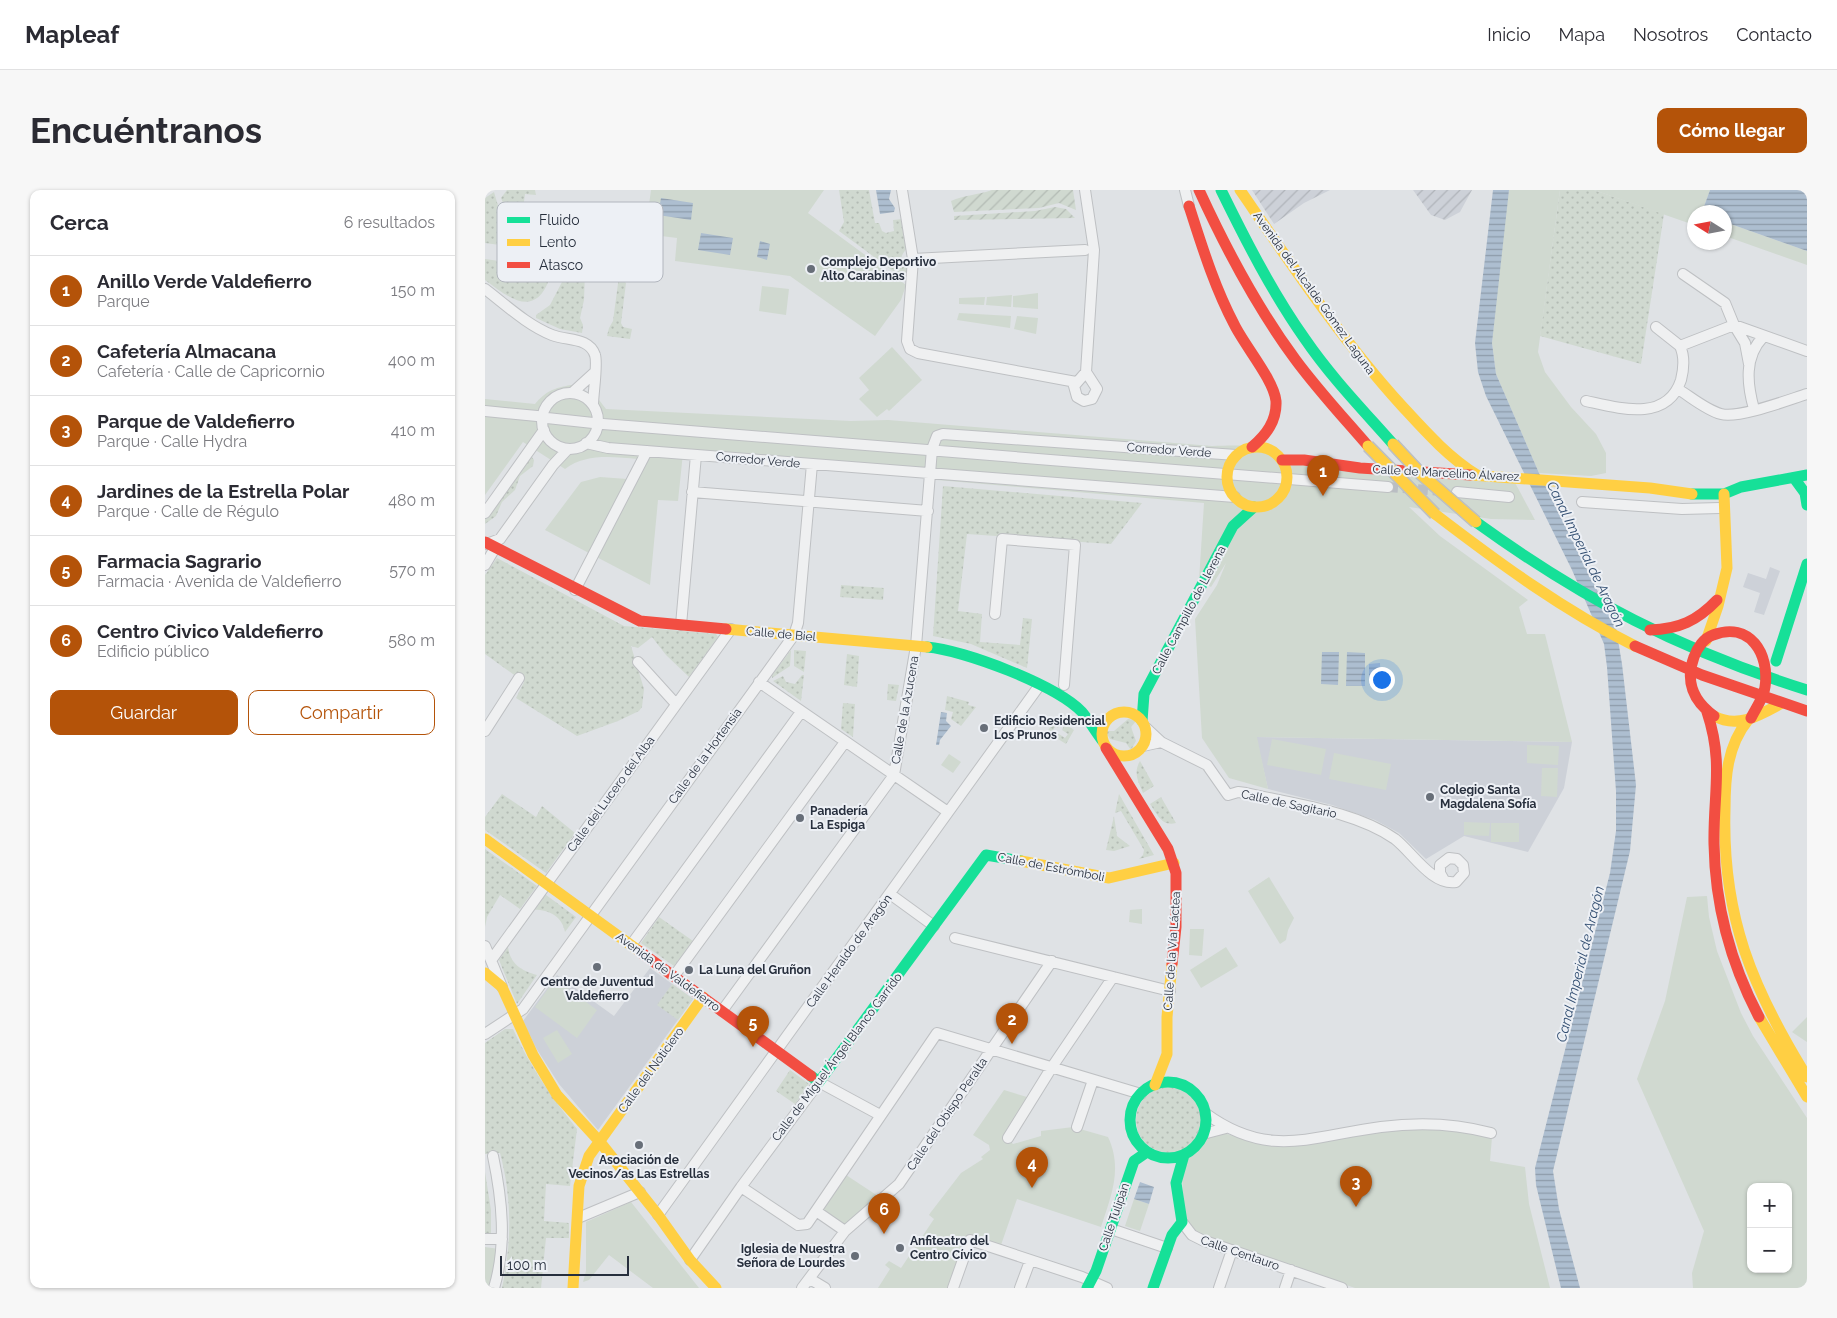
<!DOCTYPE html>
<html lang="es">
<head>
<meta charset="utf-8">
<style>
	body { margin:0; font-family:Raleway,sans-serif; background:#f7f7f7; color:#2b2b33 }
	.controls { position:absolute; right:15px; bottom:15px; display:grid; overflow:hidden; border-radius:10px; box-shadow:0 1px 4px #0004 }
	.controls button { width:45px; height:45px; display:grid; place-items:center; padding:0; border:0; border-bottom:1px solid #e1e1e2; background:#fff; color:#2b2b33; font:25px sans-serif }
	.compass { position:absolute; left:1202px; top:15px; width:45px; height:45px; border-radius:50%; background:#fff; box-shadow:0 1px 4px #0004; rotate:281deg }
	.scale { position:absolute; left:15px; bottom:12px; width:129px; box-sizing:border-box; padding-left:5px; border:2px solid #272f3d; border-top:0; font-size:14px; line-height:18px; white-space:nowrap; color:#272f3d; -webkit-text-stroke:4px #edf0f5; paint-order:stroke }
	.you { position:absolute; left:896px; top:489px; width:18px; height:18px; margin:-12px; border:4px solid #fff; border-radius:50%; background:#1a73e8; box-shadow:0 0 0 8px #1a73e833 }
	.badge { display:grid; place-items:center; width:32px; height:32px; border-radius:50%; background:#b45309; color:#fff; font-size:16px; font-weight:700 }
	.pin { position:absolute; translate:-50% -41px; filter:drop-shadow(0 1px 2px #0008) }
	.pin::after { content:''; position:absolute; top:26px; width:18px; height:15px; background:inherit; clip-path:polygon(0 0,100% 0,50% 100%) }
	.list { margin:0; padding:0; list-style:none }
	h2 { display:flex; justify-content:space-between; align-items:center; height:65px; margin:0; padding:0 20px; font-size:21px }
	h2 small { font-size:16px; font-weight:400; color:#7c7c81 }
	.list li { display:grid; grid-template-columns:32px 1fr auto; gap:15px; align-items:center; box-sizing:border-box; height:70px; padding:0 20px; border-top:1px solid #e1e1e2 }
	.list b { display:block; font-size:19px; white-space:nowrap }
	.list p { margin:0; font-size:16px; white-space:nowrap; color:#7c7c81 }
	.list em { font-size:16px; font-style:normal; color:#7c7c81 }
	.actions { display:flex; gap:10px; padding:15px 20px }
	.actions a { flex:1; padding:11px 0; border:1px solid #b45309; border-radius:10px; text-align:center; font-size:18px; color:#b45309 }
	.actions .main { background:#b45309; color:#fff }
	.map { position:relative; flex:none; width:1322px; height:1098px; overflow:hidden; border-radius:10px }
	header { display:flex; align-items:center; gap:30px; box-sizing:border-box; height:70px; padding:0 25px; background:#fff; border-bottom:1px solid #e1e1e2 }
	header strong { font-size:24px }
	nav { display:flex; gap:28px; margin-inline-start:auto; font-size:18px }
	.intro { display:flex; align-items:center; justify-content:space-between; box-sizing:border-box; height:120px; padding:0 30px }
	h1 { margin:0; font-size:35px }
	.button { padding:12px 22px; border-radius:10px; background:#b45309; color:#fff; font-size:18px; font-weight:700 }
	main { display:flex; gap:30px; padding:0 30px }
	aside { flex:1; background:#fff; border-radius:10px; box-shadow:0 1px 4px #0004 }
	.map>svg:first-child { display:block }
	.built { fill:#cdd1d8 }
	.industrial { fill:url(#industrial-furrows) }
	.grass { fill:url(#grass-dots) }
	.park { fill:#d0d9d0; fill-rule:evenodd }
	.garden { fill:url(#garden-furrows) }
	.water { fill:url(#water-rules) }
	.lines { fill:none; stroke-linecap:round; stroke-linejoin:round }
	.street-tunnel { stroke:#babec3; stroke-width:10; stroke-dasharray:10 5; stroke-linecap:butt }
	.street-casing { stroke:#bec0c3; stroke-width:12 }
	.street { stroke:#eff0f1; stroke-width:10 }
	.fast { stroke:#16e098; stroke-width:11 }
	.slow { stroke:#ffcf43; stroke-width:11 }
	.jam { stroke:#f24e42; stroke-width:11 }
	.slow-bridge-casing { stroke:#bcbfc2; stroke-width:14; stroke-linecap:butt }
	.slow-bridge { stroke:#ffcf43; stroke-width:11 }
	.poi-dot { fill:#676e78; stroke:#edf0f5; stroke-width:2 }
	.labels { text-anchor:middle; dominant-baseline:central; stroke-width:4; stroke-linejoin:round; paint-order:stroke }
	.poi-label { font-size:12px; font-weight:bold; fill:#272f3d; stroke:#edf0f5; text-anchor:start }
	.street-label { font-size:12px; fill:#272f3d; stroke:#edf0f5 }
	.water-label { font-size:14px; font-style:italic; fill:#324e71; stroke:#edf0f5 }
	.key { fill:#edf0f5; stroke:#b2b6be; stroke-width:1 }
	.key-label { font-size:14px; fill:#272f3d }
</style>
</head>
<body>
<header>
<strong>Mapleaf</strong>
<nav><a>Inicio</a><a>Mapa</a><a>Nosotros</a><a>Contacto</a></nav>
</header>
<div class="intro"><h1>Encuéntranos</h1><a class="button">Cómo llegar</a></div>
<main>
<aside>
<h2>Cerca<small>6 resultados</small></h2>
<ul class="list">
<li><span class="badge">1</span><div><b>Anillo Verde Valdefierro</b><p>Parque</p></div><em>150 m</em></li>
<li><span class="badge">2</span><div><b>Cafetería Almacana</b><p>Cafetería · Calle de Capricornio</p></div><em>400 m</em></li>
<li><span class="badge">3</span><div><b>Parque de Valdefierro</b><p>Parque · Calle Hydra</p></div><em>410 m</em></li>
<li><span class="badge">4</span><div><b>Jardines de la Estrella Polar</b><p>Parque · Calle de Régulo</p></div><em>480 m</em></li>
<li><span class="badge">5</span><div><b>Farmacia Sagrario</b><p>Farmacia · Avenida de Valdefierro</p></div><em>570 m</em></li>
<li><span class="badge">6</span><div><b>Centro Civico Valdefierro</b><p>Edificio público</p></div><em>580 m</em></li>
</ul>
<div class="actions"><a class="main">Guardar</a><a>Compartir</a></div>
</aside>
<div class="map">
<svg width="1322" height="1098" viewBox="0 0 1322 1098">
	<defs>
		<pattern id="industrial-furrows" width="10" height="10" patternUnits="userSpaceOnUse" patternTransform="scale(1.25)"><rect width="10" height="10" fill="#cdd1d8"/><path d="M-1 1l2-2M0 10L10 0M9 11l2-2" fill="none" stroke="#b0b4ba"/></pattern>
		<pattern id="grass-dots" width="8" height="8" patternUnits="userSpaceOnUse" patternTransform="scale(1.25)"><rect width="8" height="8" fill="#d0d9d0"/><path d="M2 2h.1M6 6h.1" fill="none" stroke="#b3bbb4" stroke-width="1.8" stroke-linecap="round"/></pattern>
		<pattern id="garden-furrows" width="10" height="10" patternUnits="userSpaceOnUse" patternTransform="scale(1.25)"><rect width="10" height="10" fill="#d0d9d0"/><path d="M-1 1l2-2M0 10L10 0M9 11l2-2" fill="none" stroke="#b3bbb4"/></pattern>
		<pattern id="water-rules" width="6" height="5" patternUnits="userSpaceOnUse" patternTransform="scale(1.25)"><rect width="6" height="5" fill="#adbed0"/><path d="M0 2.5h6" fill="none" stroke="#8d9baa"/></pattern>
	</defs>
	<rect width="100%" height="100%" fill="#dfe2e5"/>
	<!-- built -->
	<path class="built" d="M1285,377L1295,381L1279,425L1269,422L1275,403L1258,397L1263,383L1281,389Z
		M771,547L1087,552L1079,598L1043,662L979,646L941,669L914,643L890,630L847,615L783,599Z
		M165,778L208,809L113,940L74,894L51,858L38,831L72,785L129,826Z"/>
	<!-- industrial -->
	<path class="industrial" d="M767,0H845L819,13L789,34Z
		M928,0H987L975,22L960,30L946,25Z"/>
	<!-- grass -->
	<path class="grass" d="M22,0H50L51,5L40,4L38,19L30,18L28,25H23L16,8Z
		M354,0H384L390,33H394L397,41L401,43L409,41L408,30L418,29L422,58C416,65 411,75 424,78L423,92L354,41L359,32Z
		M1075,0H1109L1179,24L1156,174L1055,146Z
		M9,2L23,50L22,56L0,53V8Z
		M0,69L51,76L64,90C49,129 23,107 0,90Z
		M90,81L100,82L99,110L95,128L98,135L97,143L75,139L51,128V125L65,115L77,92Z
		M134,86L141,93L136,133L138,137L147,139L145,149L122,146L124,138L128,131Z
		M46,266L49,270L48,276L35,286L30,300L17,312L11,326L0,334V329Z
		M458,296L657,313L626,354L482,344L473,421L497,424L495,452L535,455L538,428L547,429L542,478L486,454L448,446Z
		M12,368L139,436L231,444L233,447L204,487L181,465L167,447L153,458L146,456L159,499L157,517L154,521L133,531L92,546L31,508L39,492L0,464V385Z
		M356,395L399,398L398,410L355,407Z
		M306,460L305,476L287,488V485Z
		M309,460L321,461L319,482L309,476Z
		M362,464L374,466L372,497L359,495Z
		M317,485H319L316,511L288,491L298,486L301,492L310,494Z
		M403,494L414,495L411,511L402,510Z
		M462,506L484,512L483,515L491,517L476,536L466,529L468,522L460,520Z
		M358,513L370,514L368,547L356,539Z
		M571,528L576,532L573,538L571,536L568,540L580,548L583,544L577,540L580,534L589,540L581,554L562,542Z
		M643,529L652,530L646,537L651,551L646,560L641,553L625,549L620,541H629Z
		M655,571L669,596L658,603C653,591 648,583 655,571Z
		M17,604L51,627L57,616L90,643L61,683L0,640V627Z
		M634,604L669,665L654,669L658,665L659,660L636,621L630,623Z
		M676,607L691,633C677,637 672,624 665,614Z
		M629,626L632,646L645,656L629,661L621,660Z
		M0,659L52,696L35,719L15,705L2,727L0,737Z
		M57,702L91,727L80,742C77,724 60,718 44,720Z
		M174,727L208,751L189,776L156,753Z
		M23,757C25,774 37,781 52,785L32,814L14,770Z
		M187,794L208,809L193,830L172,815Z
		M20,839H28C46,878 66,906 92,939L85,996L61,994L59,1031L84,1033V1048H61L56,1098H17C27,1052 27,1008 15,963L0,964V853Z
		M305,880L324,894L310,914L291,901Z
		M651 930a33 33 0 1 1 66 0a33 33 0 1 1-66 0Z
		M0,982L6,1020V1044L0,1043Z"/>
	<!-- park -->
	<path class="park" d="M166,0H339L323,23L421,95L416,110L390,146L305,86L190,71L192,48L160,44Z
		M1024,0H1075L1053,162L1060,182L1086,217L1111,244L1121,263V283L1106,286L1054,283L1011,184L1007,153L1019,31Z
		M1109,0H1225L1217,22H1210L1209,35Z
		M1240,32L1322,61V75L1240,46Z
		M277,96L304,99L301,125L274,121Z
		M553,103V119L528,117V106Z
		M527,105L526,117L501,115L502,107Z
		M500,107L499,115L474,114V108Z
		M474,123L526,126L525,138L472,130Z
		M532,126L553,128L551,144L529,139Z
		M407,157L437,190L404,221L402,219L392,227L374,209L384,200L374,188Z
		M86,195L111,206L121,219L366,231L403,230L727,256C749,256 781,252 797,270L1027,287L1050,330L1006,329L924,317L955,346L1043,410L1034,417L1042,444H1060L1087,552L772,547L783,599L744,588L717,548L710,429L732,395L741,373L726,397L714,390L719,313L452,290L442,282L198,263L193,311L173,310L165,395L60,340L96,292L115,287L142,289L153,269C128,267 101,263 80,279L38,252L0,305V209L50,214C61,201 69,198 86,195Z
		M787,549L841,559L836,585L782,575Z
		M1042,555L1074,556L1073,575L1042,573Z
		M849,563L906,574L901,600L844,589Z
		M464,564L476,572L468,583L456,575Z
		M1057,578H1073L1072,607L1056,606Z
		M979,632L1005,633L1004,646L979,645Z
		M1006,633H1034V652H1006Z
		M784,687L809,728L803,740L801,750L795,754L763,701Z
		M1222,706L1224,727L1232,761L1256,823L1268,846L1322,928V1098H1208L1207,1083L1219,1041L1152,889L1180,811L1202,707ZM1266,997H1303V1079H1266Z
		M657,719V734L644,732L645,720Z
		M705,739H719L717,766L704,765Z
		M741,757L753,776L716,798L705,780Z
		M70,789L112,820L92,848L50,817Z
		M1322,827V852L1307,842Z
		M72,840L87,864L73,873L58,848Z
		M519,900L542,907L519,946L528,954L556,946V941L588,937L623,947C638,979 626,1006 616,1037L532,1009L516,1055L485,1044L480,1049L462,1098H393L405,1079L400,1075L404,1071L416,1078L449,1029L444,1025L446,1022L476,983L498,969L496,967L505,960L504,955L488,945Z
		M954,937L1007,947L1005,971L1040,977L1044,1014L1065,1098H870L710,1043L700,1029L696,975L725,945L734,942L786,955L811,956L897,940Z
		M361,985L396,1008L359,1035L336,1018L341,1015Z
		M649,1009L664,1014L655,1041L640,1036Z
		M146,1012L214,1098H168L124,1065L104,1090L98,1092L101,1081V1032Z
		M0,1057L14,1059L7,1098H0Z"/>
	<!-- garden -->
	<path class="garden" d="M507,0H588L591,20L574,13L554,18L469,22L466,11C479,5 493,5 507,0Z
		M570,17L581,19L590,28L469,30V26L550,21Z"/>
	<!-- water -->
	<path class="water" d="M391,0H406L404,9L410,18L409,22L395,24Z
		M1008,0H1024L1007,153L1011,184L1054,283L1131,438L1137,474L1151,595L1145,661L1068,981L1074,1019L1095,1098H1076L1051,995L1050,978L1125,683L1131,641V601L1122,477L1119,454L1087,380L1001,206L993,182L990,153Z
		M1225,0H1322V61L1240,32V22H1217Z
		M176,8L208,13L206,30L173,25Z
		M216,43L248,48L245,65L213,60Z
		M275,51L285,54L282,70L272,67Z
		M837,462H854L853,495L836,494Z
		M862,462L880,463V496H861Z
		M895,473L896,495H884V474Z
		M456,522L462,523L461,531L466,536L455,550L454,555H451Z
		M655,992L669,997L664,1014L649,1009Z"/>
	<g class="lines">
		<!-- street-tunnel -->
		<path class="street-tunnel" d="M903,297L956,301"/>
		<defs>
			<path id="street" d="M417,0L428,69L422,151L425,159L433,163L591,192
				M600,0L609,60L601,182L589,196L592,207L599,211L607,209L612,199L601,182
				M700,0L704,16
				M428,69L600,60
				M1198,84L1240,113L1249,135L1260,153L1264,174
				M0,99C21,115 42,135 67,145C82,151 104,147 110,165C113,173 108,204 108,215
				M1195,156L1249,135L1322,161
				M1193,199C1206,207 1221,220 1236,224C1253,229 1303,210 1322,204
				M87,203L109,183
				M57 231a28 28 0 1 1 56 0a28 28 0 1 1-56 0Z
				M1101,211C1133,218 1182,233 1196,190C1199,178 1200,167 1195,156L1171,137
				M1269,219C1262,194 1259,167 1278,147
				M0,221L52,226
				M62,228L108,233
				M118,234L903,297
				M101,253L123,258L750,307
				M207,302L443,321
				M972,302L1024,307
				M1097,312L1197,319L1235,318
				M0,323L59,240
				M2,354L15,349L68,275L83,259
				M0,375L10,358
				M90,400L162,261
				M510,424L517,349L590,355L579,495
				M196,435L211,265
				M153,472L191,514
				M274,492L463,622
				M661,538L676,552L722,575L743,605L753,602L761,603C808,614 870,621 910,649C927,662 947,696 971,692L979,683L978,675L972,669L964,668L955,675V683L959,690
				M0,541L34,488
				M658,556L676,552
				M405,704L449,736
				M470,748L685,801
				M146,755L316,522
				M0,756L17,797
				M7,769L246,439
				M189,786L360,552
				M237,821L409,585L431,456L447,259L452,246L458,244L751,265
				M0,844L38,819L309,445L313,433L327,274
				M720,923C784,970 826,946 896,937C933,932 969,933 1006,943
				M592,937L608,890
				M718,944L741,938
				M523,948L567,877L628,787
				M8,966C17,1009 22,1055 9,1098
				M256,997L313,1035L322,1034L452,843L656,904
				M331,1021L360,1041
				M173,1025L554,496
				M93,1028L155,1002
				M697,1032L707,1045L717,1050L857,1098
				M626,1039L682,1058
				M0,1049H17
				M205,1070L256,997L334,892L395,925
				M325,1089L340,1098
				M317,1098L360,1041L414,994L567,771
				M468,1098L485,1050L597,1087L622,1098
				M535,1098L545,1071
				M734,1098L747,1060
				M800,1098L806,1080"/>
		</defs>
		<!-- street casing -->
		<use href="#street" class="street-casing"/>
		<!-- street -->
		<use href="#street" class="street"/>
		<!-- fast -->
		<path class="fast" d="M736,0C761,51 787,102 820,149C846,187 878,220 908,254
			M1309,288L1320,303L1322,315
			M1207,304H1239L1256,297L1322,285
			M991,332C1099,410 1195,460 1322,500
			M442,457C479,460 571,495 597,522C604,530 610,541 617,550
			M1291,471L1322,374
			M657,531L659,504L748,336L769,317
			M326,886L334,892L501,665L536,671
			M645 930a38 38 0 1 1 76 0a38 38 0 1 1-76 0Z
			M602,1098L611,1081L649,971L662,962
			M668,1098L687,1045L697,1032L691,993L699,965"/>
		<!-- slow -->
		<path class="slow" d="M755,0C806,74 856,149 917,216C940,241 963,267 992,285
			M742 287a30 30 0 1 1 60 0a30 30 0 1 1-60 0Z
			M986,285L1165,298L1207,304
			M950,324C1014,373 1078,420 1150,456
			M241,439L442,457
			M1221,451L1233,416L1242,378L1239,304
			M617 544a22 22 0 1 1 44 0a22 22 0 1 1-44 0Z
			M1229,526C1253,539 1275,525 1297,513
			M1263,530C1242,556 1240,588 1240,620C1237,726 1267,798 1322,887
			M0,649L154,761
			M536,671L624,688L689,673
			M0,783L17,797L48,865L72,905L115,952L173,1025L205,1070L231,1098
			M1274,827L1322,907
			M670,895L682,864V827L687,774
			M88,1098L94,996L104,966L218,807"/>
		<!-- jam -->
		<path class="jam" d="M714,0C741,59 771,116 810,169C832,199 858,227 883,256
			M704,16C717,56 729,96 749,134C759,155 789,190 791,211C792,231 781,245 767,257
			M797,270H819L875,278L986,285
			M0,352L155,431L241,439
			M1165,440C1194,439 1212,431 1232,410
			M1150,456L1217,485L1322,521
			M1222,522C1239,573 1228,604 1229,654C1230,714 1246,774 1274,827
			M1229,526C1208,511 1200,491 1209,467C1212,458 1219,448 1228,445C1265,431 1285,464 1280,497C1279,507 1271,518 1266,528
			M621,558L683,659L691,683V737L687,774
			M154,761L326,886"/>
		<defs>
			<path id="slow-bridge" d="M908,254L936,284L991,332
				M883,256L950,324"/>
		</defs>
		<!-- slow-bridge casing -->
		<use href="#slow-bridge" class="slow-bridge-casing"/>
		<!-- slow-bridge -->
		<use href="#slow-bridge" class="slow-bridge"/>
	</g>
	<!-- markers -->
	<g class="poi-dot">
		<circle cx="326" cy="79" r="5"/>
		<circle cx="499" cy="538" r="5"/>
		<circle cx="945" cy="607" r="5"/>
		<circle cx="315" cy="628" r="5"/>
		<circle cx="112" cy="777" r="5"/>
		<circle cx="204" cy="780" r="5"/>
		<circle cx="154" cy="955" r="5"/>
		<circle cx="415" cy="1058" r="5"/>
		<circle cx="370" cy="1066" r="5"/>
	</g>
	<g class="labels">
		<!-- poi labels -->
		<g class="poi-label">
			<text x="336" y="72">Complejo Deportivo<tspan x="336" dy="14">Alto Carabinas</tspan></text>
			<text x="509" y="531">Edificio Residencial<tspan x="509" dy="14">Los Prunos</tspan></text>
			<text x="955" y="600">Colegio Santa<tspan x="955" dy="14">Magdalena Sofía</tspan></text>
			<text x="325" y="621">Panadería<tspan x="325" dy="14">La Espiga</tspan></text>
			<text x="214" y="780">La Luna del Gruñon</text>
			<text x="112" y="792" text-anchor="middle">Centro de Juventud<tspan x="112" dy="14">Valdefierro</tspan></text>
			<text x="154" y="970" text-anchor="middle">Asociación de<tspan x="154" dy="14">Vecinos/as Las Estrellas</tspan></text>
			<text x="425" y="1051">Anfiteatro del<tspan x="425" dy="14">Centro Cívico</tspan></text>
			<text x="360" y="1059" text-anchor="end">Iglesia de Nuestra<tspan x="360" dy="14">Señora de Lourdes</tspan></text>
		</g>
		<!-- street labels -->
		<g class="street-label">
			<text transform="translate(829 103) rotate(54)">Avenida del Alcalde Gómez Laguna</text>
			<text transform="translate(684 260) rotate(4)">Corredor Verde</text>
			<text transform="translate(273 270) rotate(5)">Corredor Verde</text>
			<text transform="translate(961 283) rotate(3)">Calle de Marcelino Álvarez</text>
			<text transform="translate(704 420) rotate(-62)">Calle Campillo de Llerena</text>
			<text transform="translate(296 444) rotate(5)">Calle de Biel</text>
			<text transform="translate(420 520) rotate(-80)">Calle de la Azucena</text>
			<text transform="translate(220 566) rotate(-54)">Calle de la Hortensia</text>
			<text transform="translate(126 604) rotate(-54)">Calle del Lucero del Alba</text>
			<text transform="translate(804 614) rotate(12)">Calle de Sagitario</text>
			<text transform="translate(566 677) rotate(11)">Calle de Estrómboli</text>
			<text transform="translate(364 761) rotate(-54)">Calle Heraldo de Aragón</text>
			<text transform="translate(687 761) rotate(-86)">Calle de la Vía Láctea</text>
			<text transform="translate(183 782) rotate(36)">Avenida de Valdefierro</text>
			<text transform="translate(352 867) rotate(-53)">Calle de Miguel Ángel Blanco Garrido</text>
			<text transform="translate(166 880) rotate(-54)">Calle del Noticiero</text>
			<text transform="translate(462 924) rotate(-56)">Calle del Obispo Peralta</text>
			<text transform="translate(629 1027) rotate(-71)">Calle Tulipán</text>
			<text transform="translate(755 1063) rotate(19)">Calle Centauro</text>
		</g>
		<!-- water labels -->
		<g class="water-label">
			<text transform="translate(1101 364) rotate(64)">Canal Imperial de Aragón</text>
			<text transform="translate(1095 774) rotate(-76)">Canal Imperial de Aragón</text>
		</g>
	</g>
	<!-- legend -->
	<rect x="12" y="12" width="166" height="80" rx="8" class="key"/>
	<rect x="22" y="27" width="23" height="6" fill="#16e098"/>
	<rect x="22" y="49" width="23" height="7" fill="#ffcf43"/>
	<rect x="22" y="72" width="23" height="6" fill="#f24e42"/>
	<g class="key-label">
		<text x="54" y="35">Fluido</text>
		<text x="54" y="57">Lento</text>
		<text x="54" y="80">Atasco</text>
	</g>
</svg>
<div class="controls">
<button>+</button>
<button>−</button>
</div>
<svg class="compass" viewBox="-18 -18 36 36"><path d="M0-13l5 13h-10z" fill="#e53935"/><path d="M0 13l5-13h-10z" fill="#7c7c81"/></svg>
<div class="scale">100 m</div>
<div class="you"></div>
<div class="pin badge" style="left:838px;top:306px">1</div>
<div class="pin badge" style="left:527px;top:854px">2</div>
<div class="pin badge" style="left:871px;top:1017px">3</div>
<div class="pin badge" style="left:547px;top:998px">4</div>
<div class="pin badge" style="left:268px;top:857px">5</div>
<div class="pin badge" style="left:399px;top:1044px">6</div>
</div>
</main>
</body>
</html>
